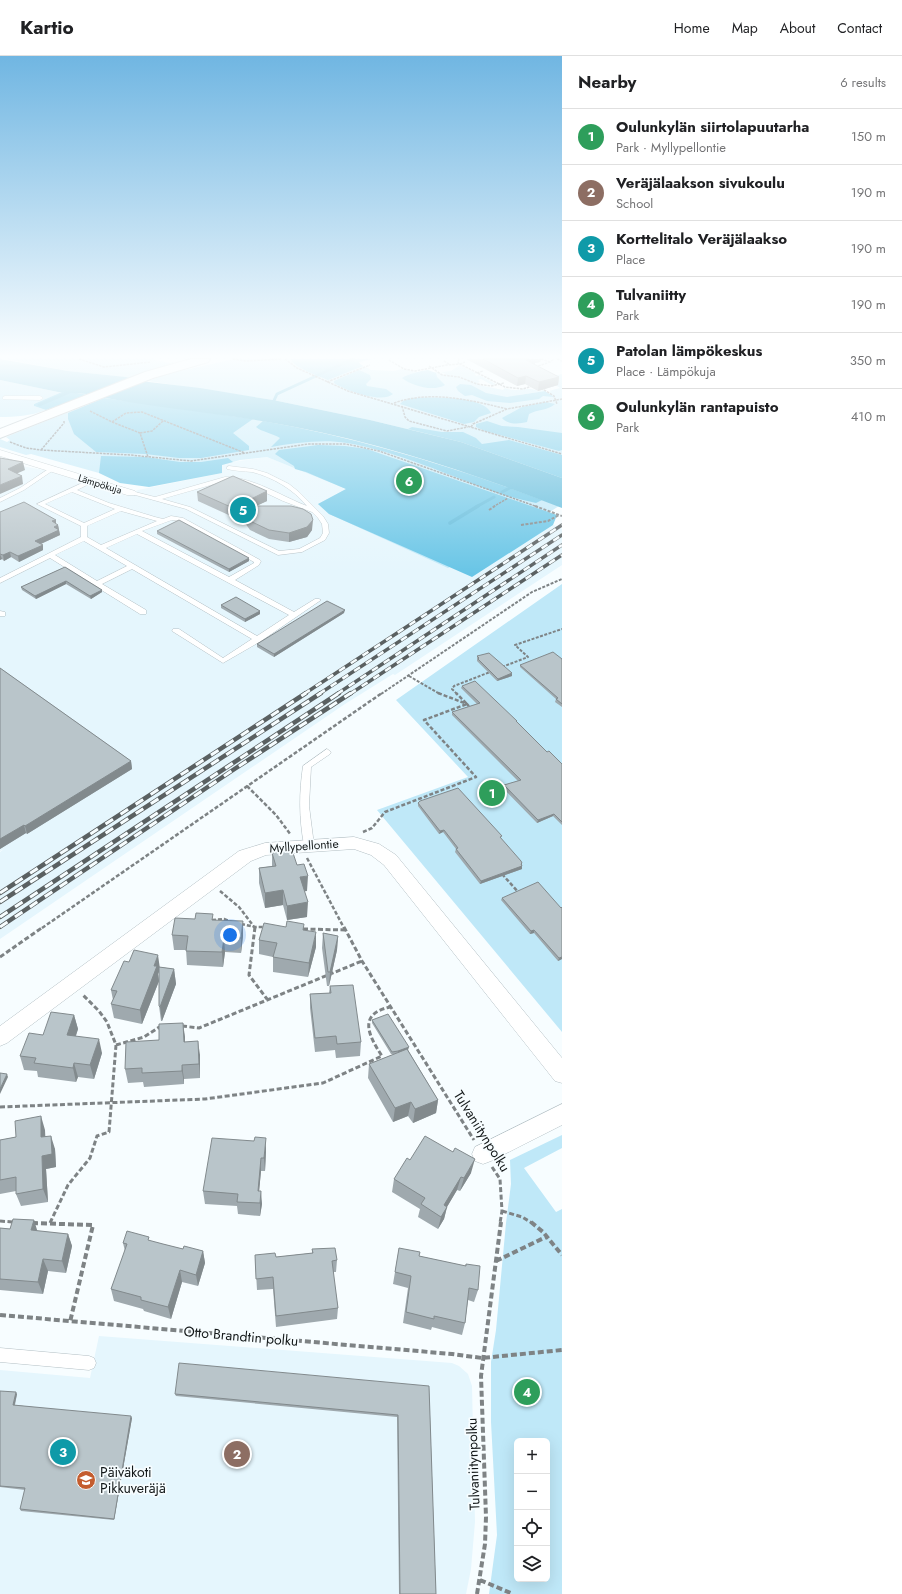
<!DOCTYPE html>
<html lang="en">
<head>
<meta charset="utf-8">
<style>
	body { margin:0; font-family:Jost,sans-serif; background:#f6f6f6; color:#202124 }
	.controls { position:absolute; right:12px; bottom:12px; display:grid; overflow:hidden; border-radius:6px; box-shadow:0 4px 16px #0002 }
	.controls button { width:36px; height:36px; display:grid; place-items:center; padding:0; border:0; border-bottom:1px solid #e0e0e0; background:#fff; color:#202124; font:20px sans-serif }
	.you { position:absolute; left:230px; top:879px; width:14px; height:14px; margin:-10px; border:3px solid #fff; border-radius:50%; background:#1a73e8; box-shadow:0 0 0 6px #1a73e833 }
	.badge { display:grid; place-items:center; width:26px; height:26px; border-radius:50%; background:#c45d2f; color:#fff; font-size:13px; font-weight:700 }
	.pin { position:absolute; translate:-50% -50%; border:2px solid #fff; box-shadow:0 1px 4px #0006 }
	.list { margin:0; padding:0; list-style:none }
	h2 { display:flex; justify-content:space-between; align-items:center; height:52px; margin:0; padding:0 16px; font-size:17px }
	h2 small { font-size:13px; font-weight:400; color:#757577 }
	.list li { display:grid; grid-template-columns:26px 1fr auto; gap:12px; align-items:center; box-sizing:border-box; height:56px; padding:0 16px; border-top:1px solid #e0e0e0 }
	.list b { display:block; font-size:15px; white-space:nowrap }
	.list p { margin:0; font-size:13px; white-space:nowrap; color:#757577 }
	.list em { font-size:13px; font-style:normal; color:#757577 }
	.icon { flex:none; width:22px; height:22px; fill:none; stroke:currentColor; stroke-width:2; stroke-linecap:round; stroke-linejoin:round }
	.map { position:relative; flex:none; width:562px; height:1538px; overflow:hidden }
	header { display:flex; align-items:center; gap:24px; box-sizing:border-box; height:56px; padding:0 20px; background:#fff; border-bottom:1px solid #e0e0e0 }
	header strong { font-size:19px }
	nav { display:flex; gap:22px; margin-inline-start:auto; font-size:14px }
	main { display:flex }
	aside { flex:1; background:#fff }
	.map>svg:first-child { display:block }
	.built { fill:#e5f6fd }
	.green { fill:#bfe8f8; fill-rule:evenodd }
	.forest { fill:#68c5e6 }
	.water { fill:#5cb9da }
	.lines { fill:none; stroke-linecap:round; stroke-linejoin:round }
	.stream-far1 { stroke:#5cb9da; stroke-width:3 }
	.stream { stroke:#5cb9da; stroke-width:3.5 }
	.service-casing { stroke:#b3bfc4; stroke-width:1 }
	.minor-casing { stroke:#b3bfc4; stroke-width:1 }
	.secondary-casing { stroke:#b3bfc4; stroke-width:2 }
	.path-far4 { stroke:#7e8385; stroke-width:1.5; stroke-dasharray:2.5 1; stroke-linecap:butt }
	.path-far3 { stroke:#7e8385; stroke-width:2; stroke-dasharray:3 1.5; stroke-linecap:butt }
	.path-far2 { stroke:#7e8385; stroke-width:2.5; stroke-dasharray:4 2; stroke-linecap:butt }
	.path-far1 { stroke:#7e8385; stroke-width:3; stroke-dasharray:5 2.5; stroke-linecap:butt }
	.path { stroke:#7e8385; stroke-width:4; stroke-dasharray:6 3; stroke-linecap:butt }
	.service { fill:#fff; fill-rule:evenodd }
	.minor { fill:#fff; fill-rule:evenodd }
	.secondary { fill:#fff; fill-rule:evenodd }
	.rail-far1-casing { stroke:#5a6061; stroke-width:3.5 }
	.rail-casing { stroke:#5a6061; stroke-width:4.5 }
	.rail-far1 { stroke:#f7fdff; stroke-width:2.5; stroke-dasharray:7; stroke-linecap:butt }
	.rail { stroke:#f7fdff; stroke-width:3; stroke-dasharray:9; stroke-linecap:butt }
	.wall { fill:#9fa9ae }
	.shaded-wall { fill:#828a8d }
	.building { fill:#b9c5ca; stroke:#828a8d }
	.labels { text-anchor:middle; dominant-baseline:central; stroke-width:3.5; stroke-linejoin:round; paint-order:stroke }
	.far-street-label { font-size:10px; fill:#131819; stroke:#f7fdff }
	.street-label { font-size:12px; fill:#131819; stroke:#f7fdff }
	.near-street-label { font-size:14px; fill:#131819; stroke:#f7fdff }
	.near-poi-label { font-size:14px; fill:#131819; stroke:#f7fdff; text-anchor:start }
</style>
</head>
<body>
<header>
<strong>Kartio</strong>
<nav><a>Home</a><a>Map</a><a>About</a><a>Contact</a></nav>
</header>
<main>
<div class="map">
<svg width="562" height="1538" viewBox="0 0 562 1538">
	<rect width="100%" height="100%" fill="#f7fdff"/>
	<!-- built -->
	<path class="built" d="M267,401L346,433L318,448L329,458L526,463L554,469L562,473V509L395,619L393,618L345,648L0,883V796L4,793L0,795V406L49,415L127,440L138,434L222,417V409L233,406Z
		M99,1280L452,1307L459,1310L468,1318L472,1330L475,1466L471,1513L466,1538H0V1314L90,1322Z"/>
	<!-- green -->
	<path class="green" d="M5,303H152L169,307L177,305L133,322L68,315Z
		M234,303H373L358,307L371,314L394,315L402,313L416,316H438L445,319L446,318L441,316L451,315L460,309L477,318H475L476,320L479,319L496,328L492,329L481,323L478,324L480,326L477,327L479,329L503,334L505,332C516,337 527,330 538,335L543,334L545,335L519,339L528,342L551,336L549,335L560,332L545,322L562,318V422L461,386L370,364L273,344L148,325L167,318Z
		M0,324L58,336L64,335L34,348V350L46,354C30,360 16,361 0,361Z
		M104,342L253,363L296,371L478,420L559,450L536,465L448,512L329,458L318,448L346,433L267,401L240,404L222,409V417H99L31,398L26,399L0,391V383L7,386L10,384L6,381Z
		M562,528V976L377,754L468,721L396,644Z
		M562,1079V1092L524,1112L556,1156L562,1153V1538H489L497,1479L491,1366V1306L496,1274L506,1167L511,1128L510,1104ZM517,1385H547V1523H517Z"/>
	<!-- forest -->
	<path class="forest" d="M291,303H371L358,306L363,310L328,324C319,320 292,311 291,303Z
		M359,314L370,319L371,323L366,328L367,330L386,333L393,338C381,348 345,334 334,327V325Z
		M428,314L436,317L437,321L445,329C433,336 412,330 402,322C408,318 420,315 428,314Z
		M460,328L471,329L486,337L507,341L545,335L554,341L543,340L539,343L510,347L487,345L472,339L465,340L458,335L456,331Z
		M64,335L89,339L46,354L34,350V348Z
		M104,342L253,363L233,377L249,390V394L201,402H179L145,398L96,396L74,378L68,363V357Z
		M412,342C429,341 484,339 491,357L479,361L474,366L464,368L400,348L403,345Z
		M546,346L555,348C547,355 538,353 529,358L527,366C519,368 508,369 502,362L522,351Z
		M263,365C359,382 451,410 542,444L536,447C523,444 510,441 497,437C448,419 399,396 347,387C322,383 296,387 271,391L280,382C272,377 262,376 256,371Z
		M487,365L502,370L518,371L562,377V394L559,395L485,375L476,371V368Z
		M412,371L442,376H463L476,382L482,388L509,384L562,399V422L461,386L408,373Z
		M318,389L345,390L367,393L557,459L553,469L472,521L329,458L318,448L346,433L306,416L295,413L294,410L275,398L279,394Z
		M101,400L146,401L180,406H201L228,402L233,406L222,409V417L149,431L120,427L99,417Z"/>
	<!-- water -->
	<path class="water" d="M0,303L68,315L126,321L149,326L200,332L273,344L370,364L461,386L562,422V452C475,418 387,389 295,371C226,357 155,353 86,338L58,336L0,324Z"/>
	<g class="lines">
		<!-- stream-far1 -->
		<path class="stream-far1" d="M39,349L69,336
			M272,349L277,338L353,303
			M502,436L515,429
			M476,451L494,441"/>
		<!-- stream -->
		<path class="stream" d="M450,467L478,450"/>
		<defs>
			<path id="service" d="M5,340H40L43,342L40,344L3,343V341Z
				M229,410L253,413L267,417L289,428L299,436L323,460L328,468L329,477L325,484L302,496L278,499L186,453L128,437L131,435L155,441L225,421C253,421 281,440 307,450C293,433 272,421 252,416C243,415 235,415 227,413V411ZM225,425H236L247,428L283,445L312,456L318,462L322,468L323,477L320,482L299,493L279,495L190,451L162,443Z
				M50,412L55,413L24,434L0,446V442L20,432Z
				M91,423L93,424V426L77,434L109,447L155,461L163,463L171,460L183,462L260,504L261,505L259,509L235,524L294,556L315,543H319L321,544L261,585L223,607L172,575L173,573H179L223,602L252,583L132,513L102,528L146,554V558H140L50,502L0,527V522L81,481V470L37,448ZM72,436L115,453L84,467L45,448ZM121,455L157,465L101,489L87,481V470ZM172,464L180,465L254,506V507L229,521L142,475ZM137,478L289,559L257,580L106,492ZM84,485L127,510L97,525L55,499Z
				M0,555L5,556V560H0Z
				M327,693L331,696L330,698L311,711L309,750L314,789L309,792L304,789C299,762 299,737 303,710Z
				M0,1292L89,1300L94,1302L96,1307L94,1312L89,1314L0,1306Z"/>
			<path id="minor" d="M0,394L135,435L137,437L135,439H127L0,400Z
				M354,781L379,788L396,799L562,1002V1027L555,1025L384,809L371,799L354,793L266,799L251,805L7,987L0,990V970L239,795L265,787Z
				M562,1048V1069L491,1105L483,1108L475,1105L472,1098L475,1091Z"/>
			<path id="secondary" d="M191,303H210L208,306L153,322L0,382V373L145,316Z"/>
		</defs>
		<!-- service casing -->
		<use href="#service" class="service-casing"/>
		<!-- minor casing -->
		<use href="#minor" class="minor-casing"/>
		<!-- secondary casing -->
		<use href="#secondary" class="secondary-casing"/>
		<!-- path-far4 -->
		<path class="path-far4" d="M79,303L104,311L151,306
			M233,303L246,305L282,303
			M285,303L297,312L348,335L562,398
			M541,303L550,306
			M557,303L562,305
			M389,304L404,313L415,315L447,309L460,308L505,331L523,333L532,330
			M444,305L449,308
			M458,308L459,303
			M460,308L465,306
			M429,310L442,319L459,321L477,328L491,330L504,327
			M535,311L550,306L554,303
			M477,317L483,315
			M327,326L370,309
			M541,332L554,340L557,348
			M394,347C431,334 470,344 507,353
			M402,350L405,361L409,365L447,375L468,371
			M90,355L112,366L140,377L148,401
			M112,366L126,357L142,356L245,397
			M471,371L473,368L507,353L562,343
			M140,377L152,375L163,365
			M10,386L26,392L41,394L130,399L191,405L308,388H346L379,395L538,451
			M41,394L64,367V364
			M493,451L508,442"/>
		<!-- path-far3 -->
		<path class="path-far3" d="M535,450L562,460
			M489,454L495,450
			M521,469L548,465L559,459
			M502,611L528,601L515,589L562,573
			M409,620L440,638
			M381,638L532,536L562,523
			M457,638L452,633L454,630L490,616"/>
		<!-- path-far2 -->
		<path class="path-far2" d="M438,637L467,648L471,653
			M247,730L276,759L291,779
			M363,776L372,772L385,756L476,721L424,664L467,648L456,637
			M307,802L344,872
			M502,818L519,837
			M220,835L239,851L255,872
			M212,864L224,863L232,866
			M241,868L255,871H266
			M42,872L382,637"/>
		<!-- path-far1 -->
		<path class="path-far1" d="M255,871L249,919L267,943
			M344,871L362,905L474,1084
			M303,873L346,874
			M0,901L43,871
			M182,970L199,972L362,905
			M116,989L144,981L161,970
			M0,1051L205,1043L323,1027L382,1000C368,979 358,958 390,951
			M492,1111L500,1123L502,1155L500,1167
			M502,1155L522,1161L532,1167
			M0,1165L13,1166
			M32,1167H37
			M50,1167L68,1129L90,1102L97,1080L109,1076L116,989L107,966L99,955L83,939"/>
		<!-- path -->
		<path class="path" d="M531,1166L543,1176L562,1199
			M32,1167L93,1169L70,1266
			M496,1205L548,1180
			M0,1259L452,1298L482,1302L562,1294
			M480,1524L513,1538
			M477,1538L485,1488L486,1461L481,1320L501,1166"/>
		<!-- service -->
		<use href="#service" class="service"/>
		<!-- minor -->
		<use href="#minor" class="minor"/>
		<!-- secondary -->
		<use href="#secondary" class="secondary"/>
		<defs>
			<path id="rail-far1" d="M304,638L562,469
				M319,638L562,479
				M337,638L562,489
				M350,638L562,499"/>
			<path id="rail" d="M0,837L306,637
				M0,846L321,637
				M0,861L339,637
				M0,871L233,714L351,637"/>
		</defs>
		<!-- rail-far1 casing -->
		<use href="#rail-far1" class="rail-far1-casing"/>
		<!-- rail casing -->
		<use href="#rail" class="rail-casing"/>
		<!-- rail-far1 -->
		<use href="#rail-far1" class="rail-far1"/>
		<!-- rail -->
		<use href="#rail" class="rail"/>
	</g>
	<!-- wall -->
	<path class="wall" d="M466,303H541L540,306L535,307V309L559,321L558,329L538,335L525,328L517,330Z
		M267,435V445L255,450L312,474L307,481L289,486L269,483L250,474L240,460V458L233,461L198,445L197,436Z
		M0,456L56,464V468L58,469L60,479L41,488L43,494L19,506L11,501L4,505L2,503L0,504Z
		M157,475L249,505L229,516L157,478Z
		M65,511L102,534V536L91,543L66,528L36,543L22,534L21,531Z
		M221,549L260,555V558L245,566L221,552Z
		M344,557L274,601L257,591V588Z
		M477,600L512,620L497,625L477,605Z
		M562,603V651L555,646L556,643L520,611V609Z
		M0,612L131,705L132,713L27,778L26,777L0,793Z
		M462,630L517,665V666L547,696L562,708V769L553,760L537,767L503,732L504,729L518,725L452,659V656L477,648L461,632Z
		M418,747L501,783L522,807V813L480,828L455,796L456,793L443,776L439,778L418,750Z
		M272,797L297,809L307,835H304L307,861L287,864L283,849L265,852L259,827V812L272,810Z
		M502,842L561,852L562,903L558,905L534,877L530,878L501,844Z
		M214,864L243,880L241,897L225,896L223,911L187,909L186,894H174L172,879Z
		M304,874L316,891L308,921L273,916V901L259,898V884Z
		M323,877L338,880L337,894L329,930H327L322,892Z
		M160,911L174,913L176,928L162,965H161L159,950V916L158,918L159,925L142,968L114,962L111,948L113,944L111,934Z
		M330,930L361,986L360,1000L336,1002L335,994L315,996L310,952V938L329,937Z
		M74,959L78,973L76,980L102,997L94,1023L78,1021L76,1026L38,1021L37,1015L24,1014L20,1000L43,979Z
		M372,964L408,994L438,1044L436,1057L413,1067L408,1060L393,1066L368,1022L369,1008L394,998H391L372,967Z
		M183,967L185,986L200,999V1022L184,1023V1028L144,1031L143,1026L128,1027L125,1013L159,984Z
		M45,1074V1081L55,1093L56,1111L46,1113L48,1146L21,1150L16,1138V1135L0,1138V1084L16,1081Z
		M266,1095L265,1115H261L259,1135L262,1148L260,1160L238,1158L237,1150L205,1148L203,1135Z
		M410,1104L471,1117L460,1135L457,1134L447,1151L444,1163L438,1173L418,1161L420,1153L392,1136L394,1123Z
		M0,1172L68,1178L72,1190L66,1217L48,1215L43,1238L0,1234Z
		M150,1185L183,1193L203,1195L205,1207L198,1230L182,1226L171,1263L144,1255L143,1253L114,1245L111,1233L125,1195L123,1187Z
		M399,1192L419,1200L465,1210L466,1208L478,1234L474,1246L468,1244L465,1267L462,1279L432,1271L431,1274L403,1267L408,1232L393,1228Z
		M312,1193L337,1204L336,1216H333L338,1252L337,1263L276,1271L273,1233L257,1234L255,1199L276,1201L312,1197Z
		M429,1330L436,1538H399L397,1361L176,1340L175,1338Z
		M0,1335L17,1338L15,1349L132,1362L114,1464L21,1455L20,1453L25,1434L0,1431Z"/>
	<!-- shaded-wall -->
	<path class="shaded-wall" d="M529,303H541L540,306L535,307V310L526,304Z
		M526,320L525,328L517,330L518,322Z
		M559,321L558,329L538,335L539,326Z
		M23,406L25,414L9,421L8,413Z
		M22,420L23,428L0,438V429Z
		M267,435V445L244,456L240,450V458L233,461V452Z
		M56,464V469L52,465Z
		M313,464L312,474L307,481L289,486V477Z
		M58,469L60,479L36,490L35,485L54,471Z
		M43,489V494L19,506L18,500Z
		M10,496L11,501L4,505L3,499Z
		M0,498L2,503L0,504Z
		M249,502V505L229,516V513Z
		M66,525V528L36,543L35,540Z
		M102,534V536L91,543L90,540Z
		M345,554L344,557L274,601V598Z
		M260,555V558L245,566V563Z
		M512,617V620L497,625L498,623Z
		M131,705L132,713L27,778L25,770Z
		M554,758L553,760L537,767L538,764Z
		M24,769L26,777L0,793V783Z
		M444,774L443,776L439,778L440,775Z
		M522,807V813L480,828L481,825Z
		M308,820L307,835L300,836V821Z
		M283,834V849L265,852V837Z
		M308,846L307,861L287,864V850Z
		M243,865V880L241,897V882Z
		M534,874V877L530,878L531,875Z
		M316,876V891L308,921L309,907Z
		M338,880L337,894L329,930L330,916Z
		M224,882L225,896L223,911L222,896Z
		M158,899L160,913L158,918L159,925L142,968L140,954L154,910Z
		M562,901V903L558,905L559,902Z
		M174,913L176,928L162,965L160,951Z
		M74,959L78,973L71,993L67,979Z
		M183,967L185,981V1000L184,986Z
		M99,983L102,997L94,1023L90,1009Z
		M198,985L200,999V1022L199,1008Z
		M409,991L408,994L398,998V995Z
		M74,1007L78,1021L76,1026L73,1012Z
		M182,1009L184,1023V1028L182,1015Z
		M7,1018L8,1021L0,1038V1033Z
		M438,1044L436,1057L413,1067L415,1053Z
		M411,1046L408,1060L393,1066L395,1052Z
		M41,1060L45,1074L46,1095L41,1081Z
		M51,1080L55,1093L56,1111L46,1113L48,1146L43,1133L42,1100Z
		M266,1082V1095L265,1115L264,1102Z
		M261,1102V1115L258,1147V1135Z
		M475,1103L471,1117L460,1135L464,1122Z
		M461,1121L457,1134L441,1161L444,1149Z
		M261,1135L262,1148L260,1160V1147Z
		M447,1151L444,1163L438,1173L441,1161Z
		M34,1164L38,1177L31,1174Z
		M68,1178L72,1190L66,1217L62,1205Z
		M203,1195L205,1207L198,1230L196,1219Z
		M43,1203L48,1215L43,1238L38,1226Z
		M180,1214L182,1226L171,1263L168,1251Z
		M16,1336L17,1338L14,1351L13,1349Z
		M131,1360L132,1362L114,1464V1463Z"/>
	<!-- building -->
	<path class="building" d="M483,303H529L526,304L559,321L539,326L526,320L518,322Z
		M0,402L23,406L8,413L22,420L0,429Z
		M233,420L267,435L233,452L197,436Z
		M24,446L56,464L52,465L58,469L54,471L59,474L35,485L43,489L18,500L10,496L3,499L0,498V456Z
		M240,450H291L303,453L311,458L313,464L307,471L289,477L269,474L250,465Z
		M179,464L249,502L229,513L157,475Z
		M65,511L102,534L90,540L66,525L35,540L21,531Z
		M236,541L260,555L245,563L221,549Z
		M327,545L345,554L274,598L257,588Z
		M553,596L562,603V648L556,643L558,642L520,609Z
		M489,597L512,617L498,623L478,603L479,602L477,600Z
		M0,612L131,705L25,770L24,769L0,783Z
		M475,625L517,665H516L547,696L549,695L562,708V766L554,758L538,764L504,729L521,724L452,656L480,647L462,630Z
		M458,732L502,780L500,781L521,805L522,807L521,808L522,810L481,825L456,793L458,792L444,774L440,775L418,747L420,745Z
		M292,794L297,809L304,808L308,820L300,821L308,846L287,850L283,834L265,837L259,812L276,810L272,797Z
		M538,826L561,852L562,851V901L559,902L534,874L531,875L502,842Z
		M196,857L213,858L212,864L243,865L241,882H224L222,896L186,895L188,880L172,879L175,862L195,863Z
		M287,865L304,868L303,874L316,876L309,907L273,901L277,887L259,884L264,867L286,871Z
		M323,877L338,880L330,916H328Z
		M134,894L158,899L154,910H157L140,954L111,948L117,935L111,934L124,905L129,906Z
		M159,911L174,913L160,951L159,950Z
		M353,929L361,986L337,988L336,980L315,982L310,938L331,937L330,930Z
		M51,956L74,959L67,979L99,983L90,1009L74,1007L73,1012L34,1007L36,1002L20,1000L29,977L43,979Z
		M388,958L409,991L398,995L392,996L372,964Z
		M183,967L184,986L198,985L199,1008L182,1009V1015L142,1017V1012L125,1013L126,986L159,984V968Z
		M407,993L438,1044L415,1053L411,1046L395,1052L369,1008Z
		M0,1017L7,1018L0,1033Z
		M41,1060V1081L51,1080L52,1098L42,1100L43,1133L16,1138V1121L0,1124V1084L16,1081L15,1065Z
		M425,1080L453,1096L455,1092L475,1103L464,1122L461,1121L444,1149L447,1151L441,1161L421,1148L425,1142L394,1123L407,1102L410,1104Z
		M255,1081L266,1082L264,1102H261L258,1135H261L260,1147L237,1146L238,1138L203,1135L212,1082L254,1085Z
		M13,1163L34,1164L31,1174L68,1178L62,1205L43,1203L38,1226L0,1223V1172L10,1173Z
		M127,1175L149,1181L148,1184L163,1188L183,1193L184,1190L203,1195L196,1219L180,1214L168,1251L141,1244V1241L111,1233L127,1188L123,1187Z
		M335,1192L337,1204L332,1205L338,1252L276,1260L273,1221L256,1223L255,1199L275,1197L276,1201L313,1197L312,1193Z
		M399,1192L420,1196L419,1200L466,1210V1208L480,1210L478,1234L469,1232L465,1267L434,1260V1263L406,1256L411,1220L395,1216Z
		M179,1307L429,1330L436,1538H400L398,1359L175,1338Z
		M0,1335L16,1336L13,1349L131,1360L114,1463L20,1453L25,1432L0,1430Z"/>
	<!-- sky -->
	<linearGradient id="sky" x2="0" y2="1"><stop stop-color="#70b6e2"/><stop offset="0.58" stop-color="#fbfeff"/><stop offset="1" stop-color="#fbfeff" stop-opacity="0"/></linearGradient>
	<rect width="562" height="518" fill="url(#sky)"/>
	<!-- icons -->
	<defs>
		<symbol id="school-disc" viewBox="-11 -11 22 22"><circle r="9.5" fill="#c45d2f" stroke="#f7fdff"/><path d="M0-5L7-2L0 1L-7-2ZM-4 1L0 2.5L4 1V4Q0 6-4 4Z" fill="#fff"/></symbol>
	</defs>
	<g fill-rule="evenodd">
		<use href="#school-disc" x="75" y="1413" width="22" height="22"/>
	</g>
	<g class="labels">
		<!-- far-street labels -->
		<g class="far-street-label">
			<text transform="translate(100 428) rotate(17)">Lämpökuja</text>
		</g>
		<!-- street labels -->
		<g class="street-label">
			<text transform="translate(304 790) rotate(-4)">Myllypellontie</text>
		</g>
		<!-- near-street labels -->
		<g class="near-street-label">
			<text transform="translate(482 1075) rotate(58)">Tulvaniitynpolku</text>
			<text transform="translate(241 1280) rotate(5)">Otto Brandtin polku</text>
			<text transform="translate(473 1408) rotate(-92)">Tulvaniitynpolku</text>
		</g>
		<!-- near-poi labels -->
		<g class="near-poi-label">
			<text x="100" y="1416">Päiväkoti<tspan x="100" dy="16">Pikkuveräjä</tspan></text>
		</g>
	</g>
</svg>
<div class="controls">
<button>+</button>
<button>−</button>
<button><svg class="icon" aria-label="locate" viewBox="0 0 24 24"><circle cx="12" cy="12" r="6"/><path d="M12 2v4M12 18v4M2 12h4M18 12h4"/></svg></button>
<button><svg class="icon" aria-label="layers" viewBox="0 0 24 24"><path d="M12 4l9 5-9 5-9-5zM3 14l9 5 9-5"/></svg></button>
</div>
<div class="you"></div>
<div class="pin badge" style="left:492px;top:737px;background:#2e9e5b">1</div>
<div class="pin badge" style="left:237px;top:1398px;background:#8d6e63">2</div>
<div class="pin badge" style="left:63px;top:1396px;background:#0f9aa8">3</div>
<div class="pin badge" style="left:527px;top:1336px;background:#2e9e5b">4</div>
<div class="pin badge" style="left:243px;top:454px;background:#0f9aa8">5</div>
<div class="pin badge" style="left:409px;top:425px;background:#2e9e5b">6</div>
</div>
<aside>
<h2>Nearby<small>6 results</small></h2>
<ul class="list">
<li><span class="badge" style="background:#2e9e5b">1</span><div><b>Oulunkylän siirtolapuutarha</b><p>Park · Myllypellontie</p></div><em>150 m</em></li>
<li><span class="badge" style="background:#8d6e63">2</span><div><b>Veräjälaakson sivukoulu</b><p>School</p></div><em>190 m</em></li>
<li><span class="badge" style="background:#0f9aa8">3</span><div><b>Korttelitalo Veräjälaakso</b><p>Place</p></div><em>190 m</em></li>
<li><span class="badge" style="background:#2e9e5b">4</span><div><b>Tulvaniitty</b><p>Park</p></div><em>190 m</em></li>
<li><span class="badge" style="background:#0f9aa8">5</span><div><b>Patolan lämpökeskus</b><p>Place · Lämpökuja</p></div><em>350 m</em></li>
<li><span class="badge" style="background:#2e9e5b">6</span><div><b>Oulunkylän rantapuisto</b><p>Park</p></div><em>410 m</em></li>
</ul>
</aside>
</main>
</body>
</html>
